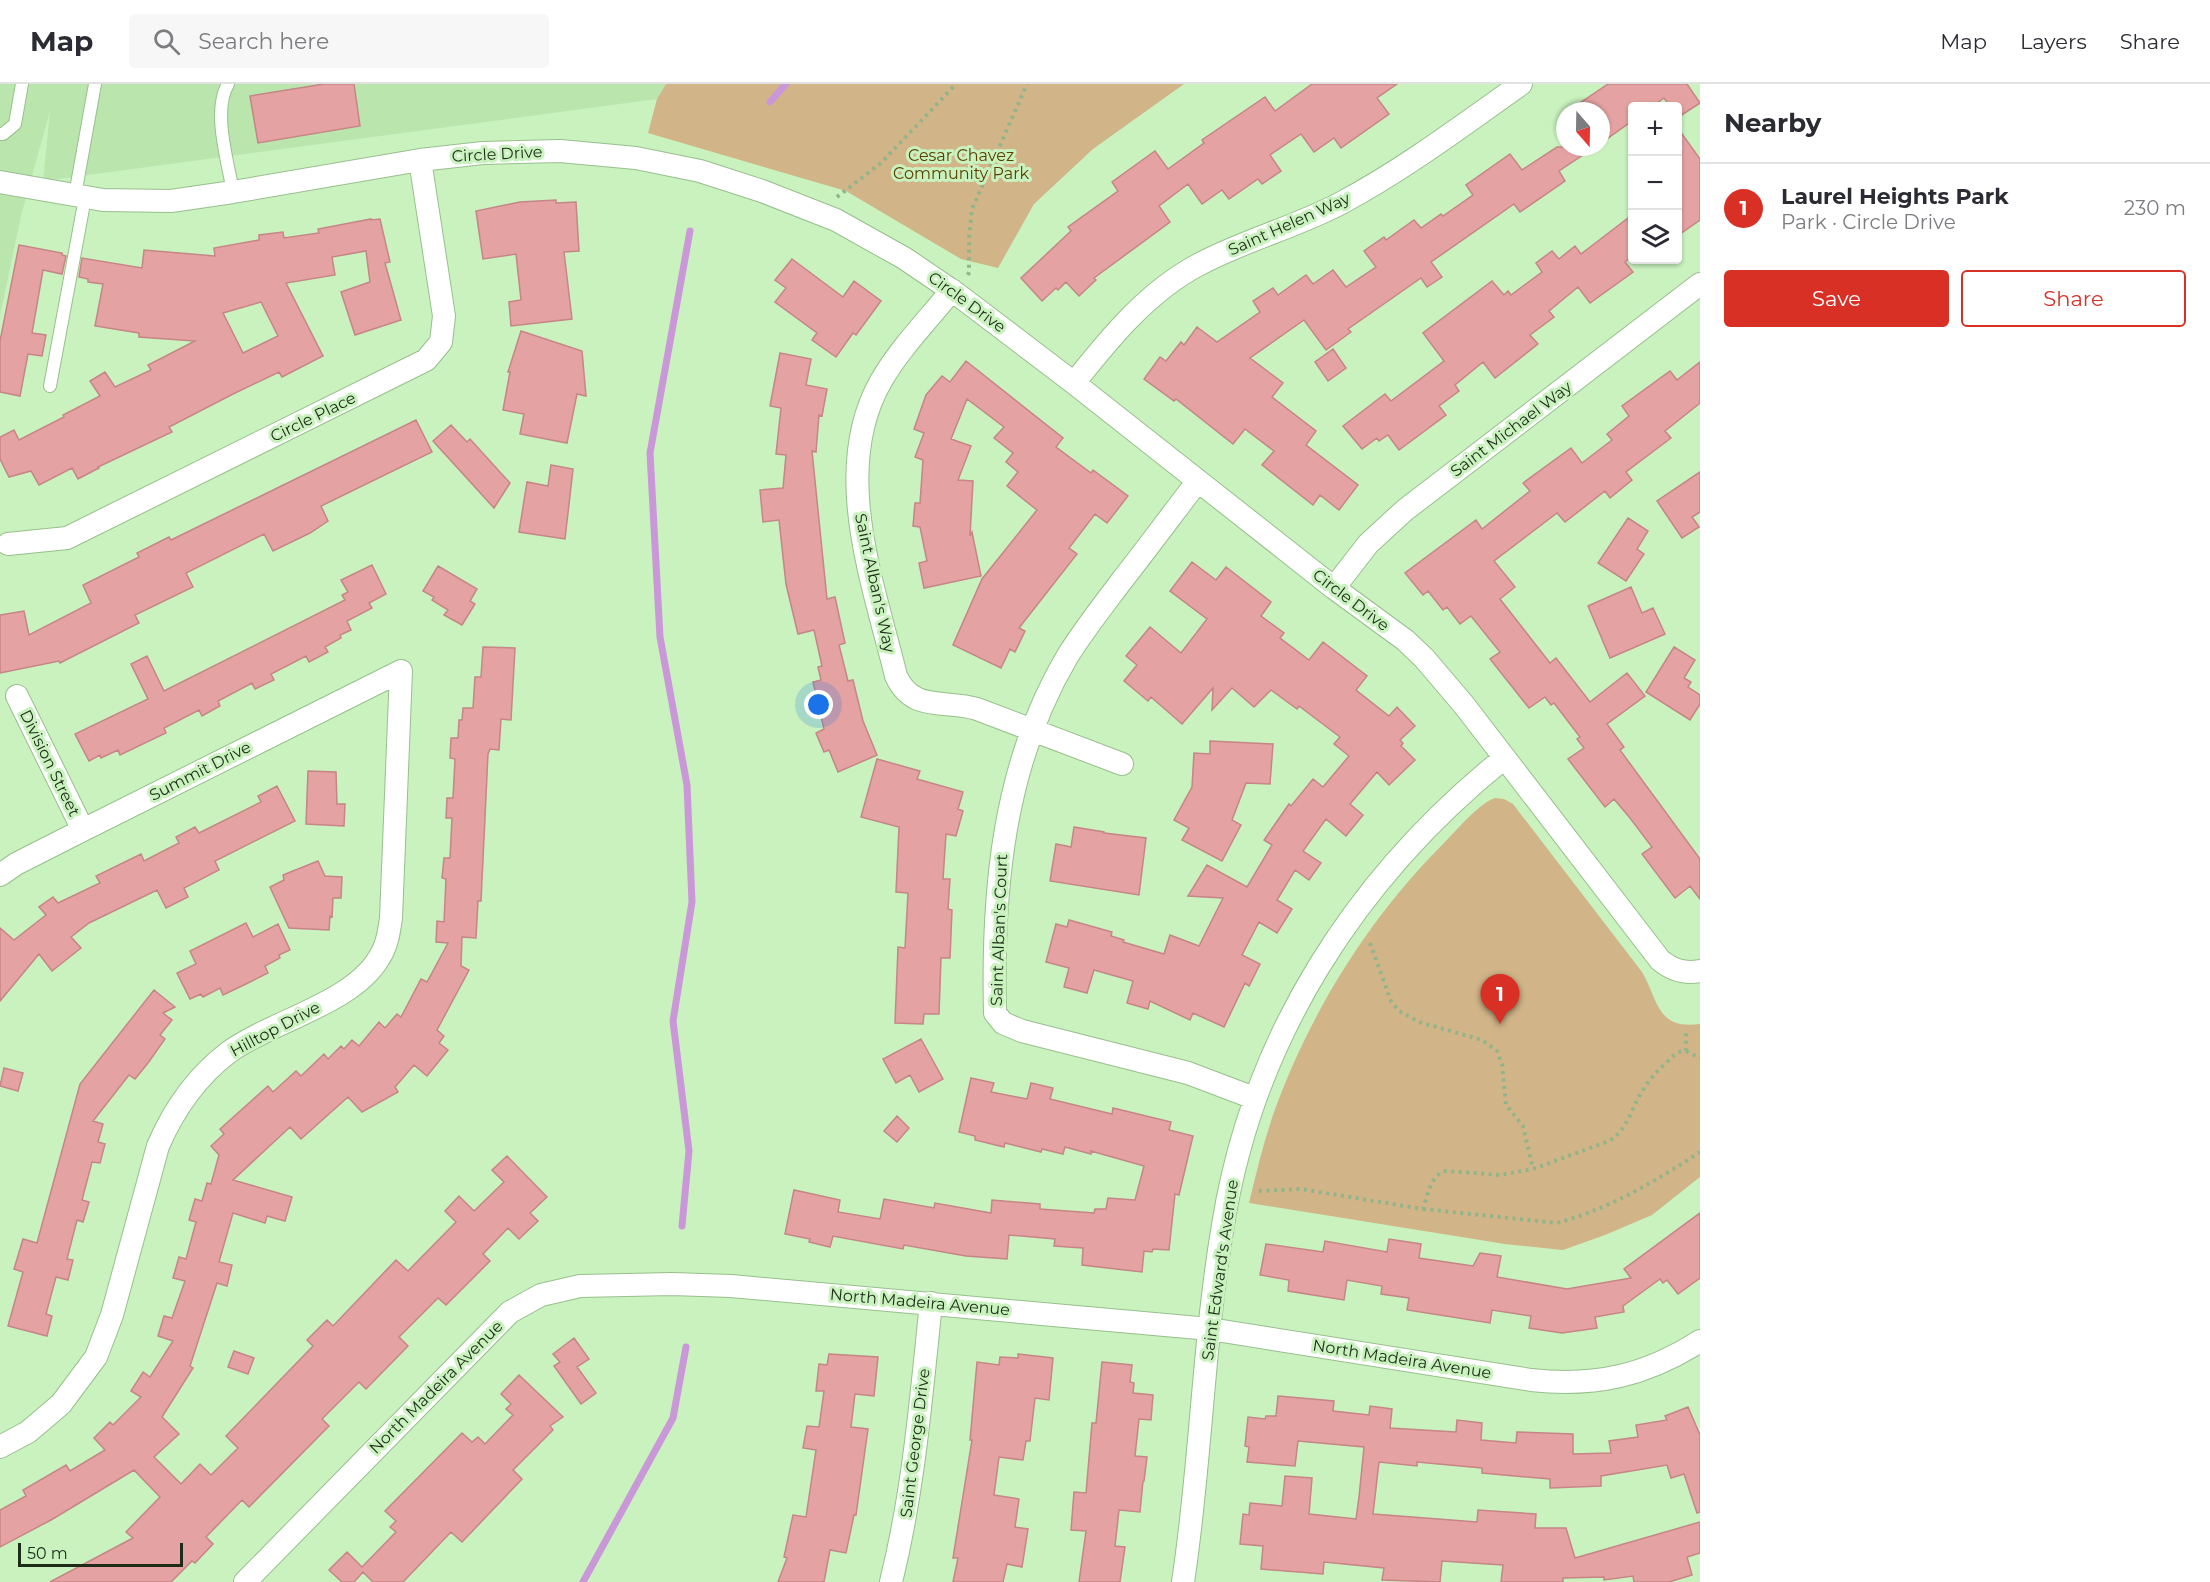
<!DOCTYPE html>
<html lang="en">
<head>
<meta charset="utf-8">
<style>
	body { margin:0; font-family:Montserrat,sans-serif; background:#f7f7f7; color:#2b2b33 }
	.controls { position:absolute; right:18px; top:18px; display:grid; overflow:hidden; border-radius:6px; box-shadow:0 2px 4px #0004 }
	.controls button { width:54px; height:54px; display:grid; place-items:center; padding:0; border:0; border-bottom:2px solid #e1e1e2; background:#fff; color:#2b2b33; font:30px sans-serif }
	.compass { position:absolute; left:1556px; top:18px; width:54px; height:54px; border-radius:50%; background:#fff; box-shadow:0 2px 4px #0004; rotate:160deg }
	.scale { position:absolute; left:18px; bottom:15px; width:165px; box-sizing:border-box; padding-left:6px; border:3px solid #1c2c18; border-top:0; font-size:16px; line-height:21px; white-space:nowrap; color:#1c2c18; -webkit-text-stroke:4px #c9f2be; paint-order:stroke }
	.you { position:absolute; left:819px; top:621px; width:21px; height:21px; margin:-15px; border:4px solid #fff; border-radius:50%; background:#1a73e8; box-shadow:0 0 0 9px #1a73e833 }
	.badge { display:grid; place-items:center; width:39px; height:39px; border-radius:50%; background:#d93025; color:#fff; font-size:20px; font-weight:700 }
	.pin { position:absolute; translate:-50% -50px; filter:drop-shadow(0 2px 3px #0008) }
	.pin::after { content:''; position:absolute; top:32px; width:21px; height:18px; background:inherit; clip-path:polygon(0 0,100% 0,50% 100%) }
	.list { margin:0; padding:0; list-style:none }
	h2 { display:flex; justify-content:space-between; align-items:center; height:78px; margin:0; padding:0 24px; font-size:26px }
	h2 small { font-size:20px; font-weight:400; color:#7c7c81 }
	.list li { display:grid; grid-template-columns:39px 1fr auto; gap:18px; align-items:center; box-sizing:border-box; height:90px; padding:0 24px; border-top:2px solid #e1e1e2 }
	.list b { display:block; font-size:22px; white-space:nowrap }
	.list p { margin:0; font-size:20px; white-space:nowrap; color:#7c7c81 }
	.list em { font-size:20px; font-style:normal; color:#7c7c81 }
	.actions { display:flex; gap:12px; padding:18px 24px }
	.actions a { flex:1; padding:14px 0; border:2px solid #d93025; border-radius:6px; text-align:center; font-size:21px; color:#d93025 }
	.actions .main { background:#d93025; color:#fff }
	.icon { flex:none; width:33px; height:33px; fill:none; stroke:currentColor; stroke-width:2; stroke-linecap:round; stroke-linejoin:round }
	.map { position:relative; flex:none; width:1700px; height:1498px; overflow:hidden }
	header { display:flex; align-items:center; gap:36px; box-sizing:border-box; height:84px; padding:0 30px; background:#fff; border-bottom:2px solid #e1e1e2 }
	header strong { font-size:28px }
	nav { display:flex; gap:33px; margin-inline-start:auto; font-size:21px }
	.search { width:420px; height:54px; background:#f7f7f7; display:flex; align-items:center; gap:15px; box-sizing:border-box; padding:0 21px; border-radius:6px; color:#7c7c81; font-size:22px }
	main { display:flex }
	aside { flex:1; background:#fff }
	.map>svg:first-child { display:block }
	.built { fill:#bae6ae }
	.green { fill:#d1b589 }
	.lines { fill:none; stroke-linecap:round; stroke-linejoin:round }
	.stream { stroke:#ca97d8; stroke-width:7 }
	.building { fill:#e5a2a2; stroke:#c68586; stroke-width:1.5; fill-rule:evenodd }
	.lane-casing { stroke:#98bf8d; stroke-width:14 }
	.street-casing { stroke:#98bf8d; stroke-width:24 }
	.path { stroke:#92b48a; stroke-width:4; stroke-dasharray:3 4.5; stroke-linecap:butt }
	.lane { stroke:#fff; stroke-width:12 }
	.street { stroke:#fff; stroke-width:22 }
	.labels { text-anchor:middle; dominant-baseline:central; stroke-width:6; stroke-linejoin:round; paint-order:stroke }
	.street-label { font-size:16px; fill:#1c2c18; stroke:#c9f2be }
	.park-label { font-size:16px; fill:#5c3f00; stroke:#c9f2be }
</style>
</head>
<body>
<header>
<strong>Map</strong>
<div class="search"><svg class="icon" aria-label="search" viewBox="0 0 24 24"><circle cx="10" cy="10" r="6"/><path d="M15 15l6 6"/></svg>Search here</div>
<nav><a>Map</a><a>Layers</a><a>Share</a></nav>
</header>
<main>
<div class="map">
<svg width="1700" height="1498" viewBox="0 0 1700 1498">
	<rect width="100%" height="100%" fill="#c9f2be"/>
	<!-- built -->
	<path class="built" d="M0,0H666L657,15L43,97L50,27L21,132L0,232Z"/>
	<!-- green -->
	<path class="green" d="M666,0H1184L1093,65L1034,120L998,184L961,175L846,107L648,49L657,15Z
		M1495,714L1504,715L1513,720L1642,888C1658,915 1656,946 1700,940V1093L1652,1131L1605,1151L1563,1166L1505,1160L1249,1119C1256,1090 1263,1060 1273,1031C1309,930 1368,835 1444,759C1457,746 1478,720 1495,714Z"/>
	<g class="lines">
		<!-- stream -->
		<path class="stream" d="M770,18L786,0
			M682,1142L689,1067L673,937L692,818L687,701L660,553L650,369L690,147
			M583,1498L673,1334L686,1263"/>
	</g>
	<!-- building -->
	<path class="building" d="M324,0H354L360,42L258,59L250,12Z
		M1312,0H1397L1377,14L1389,30L1341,64L1334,54L1314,68L1301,50L1270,71L1281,87L1262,100L1258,95L1229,115L1222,106L1202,120L1188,100L1159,122L1170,138L1094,194L1096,196L1079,212L1066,198L1058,206L1056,204L1042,217L1021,194L1071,147L1068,143L1118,107L1112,98L1155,67L1168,85L1204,59L1202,56L1265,13L1275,27Z
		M1608,0H1687L1700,19L1677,34V22H1670L1664,14L1653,22H1632V37L1601,59V27H1568Z
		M1677,43L1700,75V136L1677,152Z
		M1557,63H1595L1559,87L1565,97L1520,128L1514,120L1431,178L1442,193L1427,203L1421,194L1348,245L1351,248L1326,266L1304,236L1250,274L1283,299L1272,313L1316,347L1306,361L1358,401L1339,426L1320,411L1313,421L1262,381L1274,367L1245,345L1233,360L1176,315L1174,317L1144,295L1160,273L1166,277L1181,258L1184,261L1197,243L1217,258L1260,228L1253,217L1273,204L1278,211L1306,191L1313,200L1333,186L1346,203L1376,183L1364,167L1384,153L1386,156L1414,136L1421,144L1441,130L1443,132L1473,111L1466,101L1510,70L1522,86Z
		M556,116V119L576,118L579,167L564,168L572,235L511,242L509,218L521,216L516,170L483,175L476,127L520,118Z
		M1632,131V172L1625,178L1633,188L1590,219L1578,203L1549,227L1554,233L1530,251L1538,260L1495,294L1483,278L1455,301L1459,307L1439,322L1446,331L1399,366L1388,351L1379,357L1377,354L1362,365L1343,342L1385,310L1391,317L1444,277L1423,249L1492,197L1504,211L1508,207L1511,211L1542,188L1536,179L1552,167L1559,175L1575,162L1581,170Z
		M371,135V136L380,135L390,178L385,179L401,236L355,251L341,208L370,198L366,167L332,173L335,191L286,199L323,272L282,293L279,288L233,310L169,343L172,348L98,383L99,384L78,395L72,384L39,401L31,387L9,393L0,375V353L14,346L19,356L64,333L63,331L100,312L90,297L105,288L115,303L151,286L148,281L195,257L139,253V249L95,242L103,200L88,198V195L79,193L82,174L142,184L144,166L215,172L214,164L259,156V151L283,148L284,154L319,149L318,145ZM261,218L278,252L243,269L223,229Z
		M19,161L62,169V171L66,172L62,190L43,186L32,249L46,251L42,272L28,270L20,312L0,308V257Z
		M792,175L843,213L854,197L881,217L856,251L853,249L836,273L812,256L817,249L775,218L786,204L775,196Z
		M521,247L582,267L586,312L577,310L567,359L520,350L524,330L503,326L510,288H508Z
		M1333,265L1346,284L1328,297L1315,278Z
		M780,269L811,275L806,301L827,305L822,332L819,331L816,368L812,367L827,515L835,513L845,559L839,561L848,597L853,596L863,637L877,671L838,688L829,666L824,668L816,649L824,645L813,598L821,596L818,583L822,582L814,546L798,550L786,500L779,436L763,438L760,406L783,404L786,371L776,370L781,324L770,322Z
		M966,277L1063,354L1056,363L1091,389L1093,386L1128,412L1107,439L1095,430L1069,464L1077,470L1019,544L1025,547L1015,568L1010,565L1001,584L953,561L982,495L1037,426L1007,402L1018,388L1006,378L1013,369L994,354L1004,343L967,315L951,355L971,362L958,396L973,397L970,452L972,448L981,492L924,504L919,479L927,477L920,443L913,442L915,419H920L923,376L915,373L924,349L914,345L926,311L942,292L950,298Z
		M1700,278V319L1665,347L1671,354L1626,388L1632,396L1610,414L1605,407L1565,438L1557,429L1494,477L1515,503L1500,515L1550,579L1556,574L1590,618L1627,589L1645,612L1607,640L1624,663L1620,666L1700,775V815L1690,802L1675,814L1642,770L1652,763L1630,734L1614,715L1605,723L1568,675L1584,664L1577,655L1580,653L1554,619L1551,621L1545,613L1529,624L1490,575L1500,568L1471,532L1460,540L1447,523L1443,526L1428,507L1423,511L1405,489L1476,436L1482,445L1530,407L1523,399L1571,364L1582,379L1612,356L1607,350L1629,332L1622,322L1670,287L1677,296Z
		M416,336L432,368L321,422L328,437L310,449L273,467L264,450L186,489L193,503L135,531L139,539L60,579L59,577L0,589V531L24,527L29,551L91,519L83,501L139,473L137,469L169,453L171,456Z
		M451,341L467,358L470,355L510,399L494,424L433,357Z
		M551,381L573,385L565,455L519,448L527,398L548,402Z
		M1700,388V428L1692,433L1699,443L1682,454L1657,417Z
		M1628,434L1648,447L1637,465L1644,470L1626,497L1598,479Z
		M1192,478L1216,496L1226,483L1271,518L1261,532L1284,549L1280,554L1309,576L1323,558L1367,592L1356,606L1389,632L1397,623L1415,642L1400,656L1403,659L1401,662L1415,676L1389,701L1377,688L1350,720L1363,731L1346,752L1326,735L1303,767L1321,779L1309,796L1295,786L1277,816L1292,825L1277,849L1259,838L1242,871L1260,880L1249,902L1245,899L1224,943L1193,929L1190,936L1150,917L1148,925L1127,919L1133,897L1094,886L1087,909L1064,903L1069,884L1046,878L1056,840L1067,843L1069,836L1112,848L1111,852L1124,856L1123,858L1164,870L1170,851L1199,862L1223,814L1188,812L1207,781L1247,803L1272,761L1264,756L1289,720L1291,722L1313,695L1323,703L1349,672L1334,660L1340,653L1299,622L1297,625L1271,606L1254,623L1232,604L1212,626L1213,604L1182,640L1151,613L1148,617L1124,597L1137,581L1126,572L1150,543L1181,569L1207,535L1170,507Z
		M372,481L386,510L369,519L372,524L347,537L351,546L340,551L341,554L325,563L328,568L309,578L306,572L271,590L274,596L255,605L252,599L218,617L220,622L202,632L199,626L164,644L166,649L120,671L118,666L101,674L100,671L89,677L75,650L148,615L131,580L147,572L164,607L345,516L342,511L348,508L341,496Z
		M438,482L477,505L470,517L475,520L462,541L444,531L448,526L432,516L434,513L423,507Z
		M1631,503L1642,529L1653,524L1665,550L1610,574L1588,522Z
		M483,563L515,564L511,636L501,635L499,666L490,665L488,670L481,817H478L476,854L462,853L461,882L469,886L437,946L444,952L439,959L448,966L427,992L414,981L395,1003L398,1008L362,1028L348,1013L301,1055L290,1043L233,1096L292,1113L285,1137L267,1132L265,1139L233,1129L219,1178L232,1181L227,1202L217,1199L190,1282L193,1284L162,1333L179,1350L154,1373L181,1400L200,1380L211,1391L238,1364L226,1352L313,1262L307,1256L327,1236L333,1242L396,1176L408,1187L456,1138L445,1127L459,1112L474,1127L504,1098L492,1086L507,1072L547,1113L530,1129L538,1137L519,1155L508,1144L483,1170L490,1177L446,1221L438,1214L399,1253L408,1262L366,1305L359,1298L322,1335L329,1342L249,1423L242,1416L206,1453L213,1460L195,1479L192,1477L171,1498H50L133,1454L126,1448L160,1413L134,1386L51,1436L0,1463V1426L26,1412L23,1406L66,1381L70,1387L105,1366L94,1354L110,1338L113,1341L141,1313L131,1307L143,1288L150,1293L173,1257L158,1252L164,1232L172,1234L185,1197L173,1194L179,1173L186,1175L196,1138L189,1136L195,1115L202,1117L207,1099L211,1100L219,1071L211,1062L224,1050L220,1045L268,1002L273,1008L296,987L301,992L324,970L328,975L341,962L344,965L352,956L359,962L379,938L385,944L397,930L401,933L421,895L427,898L448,859L436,858L437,837L444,838L446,795L442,794L444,774H450L452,734H446L447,714H453L455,675L450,674L451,654H458L459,636H462L463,624H473L475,593H481Z
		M1674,563L1695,576L1684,594L1691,598L1688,603L1700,611V620L1690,636L1646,608Z
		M1210,657L1273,660L1270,700L1246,699L1232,736L1241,741L1222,777L1182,756L1189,744L1174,736L1192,703L1194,669L1210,670Z
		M877,675L920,687L917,695L963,708L958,725L963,727L956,752L946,750L943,795H950L948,825L952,826L950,874H941L939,930H924L923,940L895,939L898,863L905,864L908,809L896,808L899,743L861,733Z
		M308,687L336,688L337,720H345L344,742L306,740Z
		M277,702L295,737L215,777L219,786L184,804L188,813L166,824L157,806L89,839L71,853L81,864L52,887L39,870L0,917V844L14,856L46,831L39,823L53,813L58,819L100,799L96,792L141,770L144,777L179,759L176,753L195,743L199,749L261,718L258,712Z
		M1074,743L1104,748V749L1146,754L1139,811L1050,797L1056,760L1071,763Z
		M318,777L325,792L342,793L341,814H333L332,833L330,832L329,846L289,844L270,803L284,796L283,791Z
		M246,839L253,853L278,840L290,866L279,871L280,874L265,882L268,889L248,899L223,911L220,904L203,913L201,910L190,915L177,889L196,880L190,867Z
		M154,906L175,923L163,929L172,936L160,951L165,955L148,979L135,995L129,991L93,1037L103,1040L98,1058L105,1060L100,1079L92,1078L82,1116L89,1118L83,1138L77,1136L67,1175L73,1176L68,1196L56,1193L46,1230L52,1232L47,1252L8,1242L23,1188L14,1185L23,1155L37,1159L80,1000Z
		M921,955L943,995L919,1008L910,991L896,999L883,975Z
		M4,984L23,989L18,1007L0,1002Z
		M971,994L994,999L991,1008L1027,1015L1031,999L1053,1004L1050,1015L1112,1030L1113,1024L1171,1038L1169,1046L1193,1052L1179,1111L1175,1110L1169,1166L1153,1165L1152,1168L1144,1167L1142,1188L1082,1181L1083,1164L1054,1162L1055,1155L1009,1151L1007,1175L966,1172L904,1161L903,1165L833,1152L830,1163L809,1158L810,1155L785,1150L794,1106L840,1116L838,1128L880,1135L884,1115L934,1124L935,1119L991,1129L992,1116L1040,1120V1125L1094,1129L1095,1125H1106L1108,1114L1135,1116L1144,1082L1091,1067V1070L1065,1063L1063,1070L1042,1065L1041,1068L1005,1059L1004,1063L975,1056V1052L959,1048Z
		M897,1032L909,1044L897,1058L884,1047Z
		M1700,1129V1194L1678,1210L1667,1196L1663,1199L1660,1195L1623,1222L1624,1228L1595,1233L1597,1244L1562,1249L1529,1244L1531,1232L1492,1226L1490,1239L1407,1226L1409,1214L1381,1210L1382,1202L1347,1196L1344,1216L1288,1207L1289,1196L1260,1191L1266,1160L1323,1168L1325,1157L1387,1168L1389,1155L1421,1160L1419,1174L1473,1182L1480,1169L1501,1172L1497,1193L1567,1205L1631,1194L1624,1185Z
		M574,1254L589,1275L577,1283L596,1309L581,1320L554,1282L560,1278L553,1270Z
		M234,1267L254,1274L248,1290L228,1283Z
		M829,1270L878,1273L874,1312L855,1310L851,1343L868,1345L856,1431H854L846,1469L830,1466L824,1498H778L787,1474L784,1473L793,1431L806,1433L816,1366L803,1364L807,1342L819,1343L824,1307H816L819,1280L827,1281Z
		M1018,1270L1053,1274L1049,1316L1035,1314L1030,1357H1026L1023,1376L999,1373L994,1411L1019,1415L1015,1443L1028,1445L1022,1483L1007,1480L1003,1498H953L958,1474H953L972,1356H970L977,1278L999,1281L1000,1273L1018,1274Z
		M1102,1278L1132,1281L1130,1298L1134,1299L1133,1309L1153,1311L1151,1336L1139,1335L1135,1372L1147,1373L1144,1397H1143L1140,1428L1119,1426L1115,1462L1125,1463L1120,1498H1079L1086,1447L1071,1446L1074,1408L1086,1409L1092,1339H1096Z
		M519,1291L563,1333L550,1342L553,1346L513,1386L522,1395L462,1458L451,1448L403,1498H373L363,1488L354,1498H342L329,1486L347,1468L362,1483L396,1448L390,1443L396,1437L385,1427L462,1349L472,1358L478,1353L485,1360L513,1331L506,1325L511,1320L501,1310Z
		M1278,1312L1334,1317L1333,1327L1369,1331L1370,1322L1392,1325L1390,1344L1456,1348L1457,1336L1482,1339L1481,1356L1516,1359L1517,1348L1573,1350V1370L1611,1369L1609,1357L1638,1353L1636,1341L1667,1336L1665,1332L1688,1323L1700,1351V1428L1697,1429L1684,1390L1671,1394L1667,1381L1601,1392V1402L1550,1404V1395L1482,1389V1384L1417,1378V1382L1379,1378L1373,1430L1477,1438L1478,1426L1536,1430L1535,1444H1566L1575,1474L1700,1438V1469L1687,1473L1692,1491L1669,1498H1634L1633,1492L1604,1496V1493L1563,1494V1498H1501L1503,1481L1442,1477L1440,1498L1382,1496L1384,1484L1324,1478L1323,1490L1261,1485L1263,1462L1240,1460L1243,1430L1249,1431L1250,1419L1282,1422L1285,1392L1312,1394L1309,1430L1356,1435L1359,1413L1364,1363L1298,1357L1295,1382L1247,1378L1249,1363L1245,1362L1248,1333L1265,1335L1266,1332H1276Z"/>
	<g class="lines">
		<defs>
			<path id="lane" d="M228,0C212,27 228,78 233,108
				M0,50H3L15,40L22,0
				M75,111L95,0
				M50,302L85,114"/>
			<path id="street" d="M0,98L103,116L171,117L233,108L420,76L483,69L560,67L636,74L700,87L762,107L836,136L904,174L957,210L1074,299L1334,504L1405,556L1424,574L1464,621L1660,876C1672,886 1684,890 1700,887
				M952,206C928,236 900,264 881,297C830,386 874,501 896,592C913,629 944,615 977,625L1122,680
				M1074,299C1109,255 1147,208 1198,181C1244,156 1297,143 1343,118C1406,84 1463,41 1521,0
				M1197,398C1171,432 1146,466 1120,499C1102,523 1083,547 1067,573C1003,681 992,807 995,929L1003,939L1022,947L1188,989L1254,1014
				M8,460L67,454L426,276L441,258L444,232L420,76
				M1334,504L1368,460L1405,426L1700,200
				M17,612L83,746
				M0,791L16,780L83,746L401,587L391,834C389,848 387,862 379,874C353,919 272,937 229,968C196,993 174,1025 158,1062L112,1231L96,1273L61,1320L28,1348L0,1363
				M245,1498L510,1228L541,1211L580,1202L672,1200L731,1202L1210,1245L1531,1296C1595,1303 1645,1292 1700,1257
				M891,1498C914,1405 921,1314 931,1219
				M1183,1498C1201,1380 1203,1259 1223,1141C1253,953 1356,794 1503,675"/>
		</defs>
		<!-- lane casing -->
		<use href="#lane" class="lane-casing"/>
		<!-- street casing -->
		<use href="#street" class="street-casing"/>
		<!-- path -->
		<path class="path" d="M837,113L881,79L956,0
			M968,191L969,188V154L972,125L1027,0
			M1370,859L1391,917L1399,927L1419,938L1482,956L1497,967L1502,980L1506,1021L1523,1042L1533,1085
			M1686,967L1700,974
			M1259,1107L1301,1105L1423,1125C1428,1111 1430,1091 1446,1087L1500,1091L1533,1085L1609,1057C1627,1046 1630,1028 1640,1011C1647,998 1656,988 1667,978C1673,972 1677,967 1686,967V947
			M1423,1125L1557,1139C1609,1125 1656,1097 1700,1068"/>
		<!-- lane -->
		<use href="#lane" class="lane"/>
		<!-- street -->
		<use href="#street" class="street"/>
	</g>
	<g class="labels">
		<!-- street labels -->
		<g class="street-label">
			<text transform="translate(497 70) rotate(-3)">Circle Drive</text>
			<text transform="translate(1289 140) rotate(-24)">Saint Helen Way</text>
			<text transform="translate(967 218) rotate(36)">Circle Drive</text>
			<text transform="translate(313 333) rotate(-26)">Circle Place</text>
			<text transform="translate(1511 345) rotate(-37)">Saint Michael Way</text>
			<text transform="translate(875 499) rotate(78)">Saint Alban's Way</text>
			<text transform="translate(1351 516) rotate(37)">Circle Drive</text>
			<text transform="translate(50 679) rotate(64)">Division Street</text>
			<text transform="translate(200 687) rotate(-27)">Summit Drive</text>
			<text transform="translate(999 846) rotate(-88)">Saint Alban's Court</text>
			<text transform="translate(275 945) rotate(-28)">Hilltop Drive</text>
			<text transform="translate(1220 1186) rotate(-82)">Saint Edward's Avenue</text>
			<text transform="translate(920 1218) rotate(5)">North Madeira Avenue</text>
			<text transform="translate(1402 1275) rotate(9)">North Madeira Avenue</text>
			<text transform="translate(436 1303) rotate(-45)">North Madeira Avenue</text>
			<text transform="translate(915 1359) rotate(-83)">Saint George Drive</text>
		</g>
		<!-- park labels -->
		<g class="park-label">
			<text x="961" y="71">Cesar Chavez<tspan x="961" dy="18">Community Park</tspan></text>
		</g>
	</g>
</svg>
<div class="controls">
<button>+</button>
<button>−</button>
<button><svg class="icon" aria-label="layers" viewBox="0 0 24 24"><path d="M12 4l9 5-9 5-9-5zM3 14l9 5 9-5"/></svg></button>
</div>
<svg class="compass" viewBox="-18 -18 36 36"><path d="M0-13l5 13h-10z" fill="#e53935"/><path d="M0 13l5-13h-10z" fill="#7c7c81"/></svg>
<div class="scale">50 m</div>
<div class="you"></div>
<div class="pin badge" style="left:1500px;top:940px">1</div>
</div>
<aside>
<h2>Nearby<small></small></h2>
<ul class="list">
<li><span class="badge">1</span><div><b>Laurel Heights Park</b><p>Park · Circle Drive</p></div><em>230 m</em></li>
</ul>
<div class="actions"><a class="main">Save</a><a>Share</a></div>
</aside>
</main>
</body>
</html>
